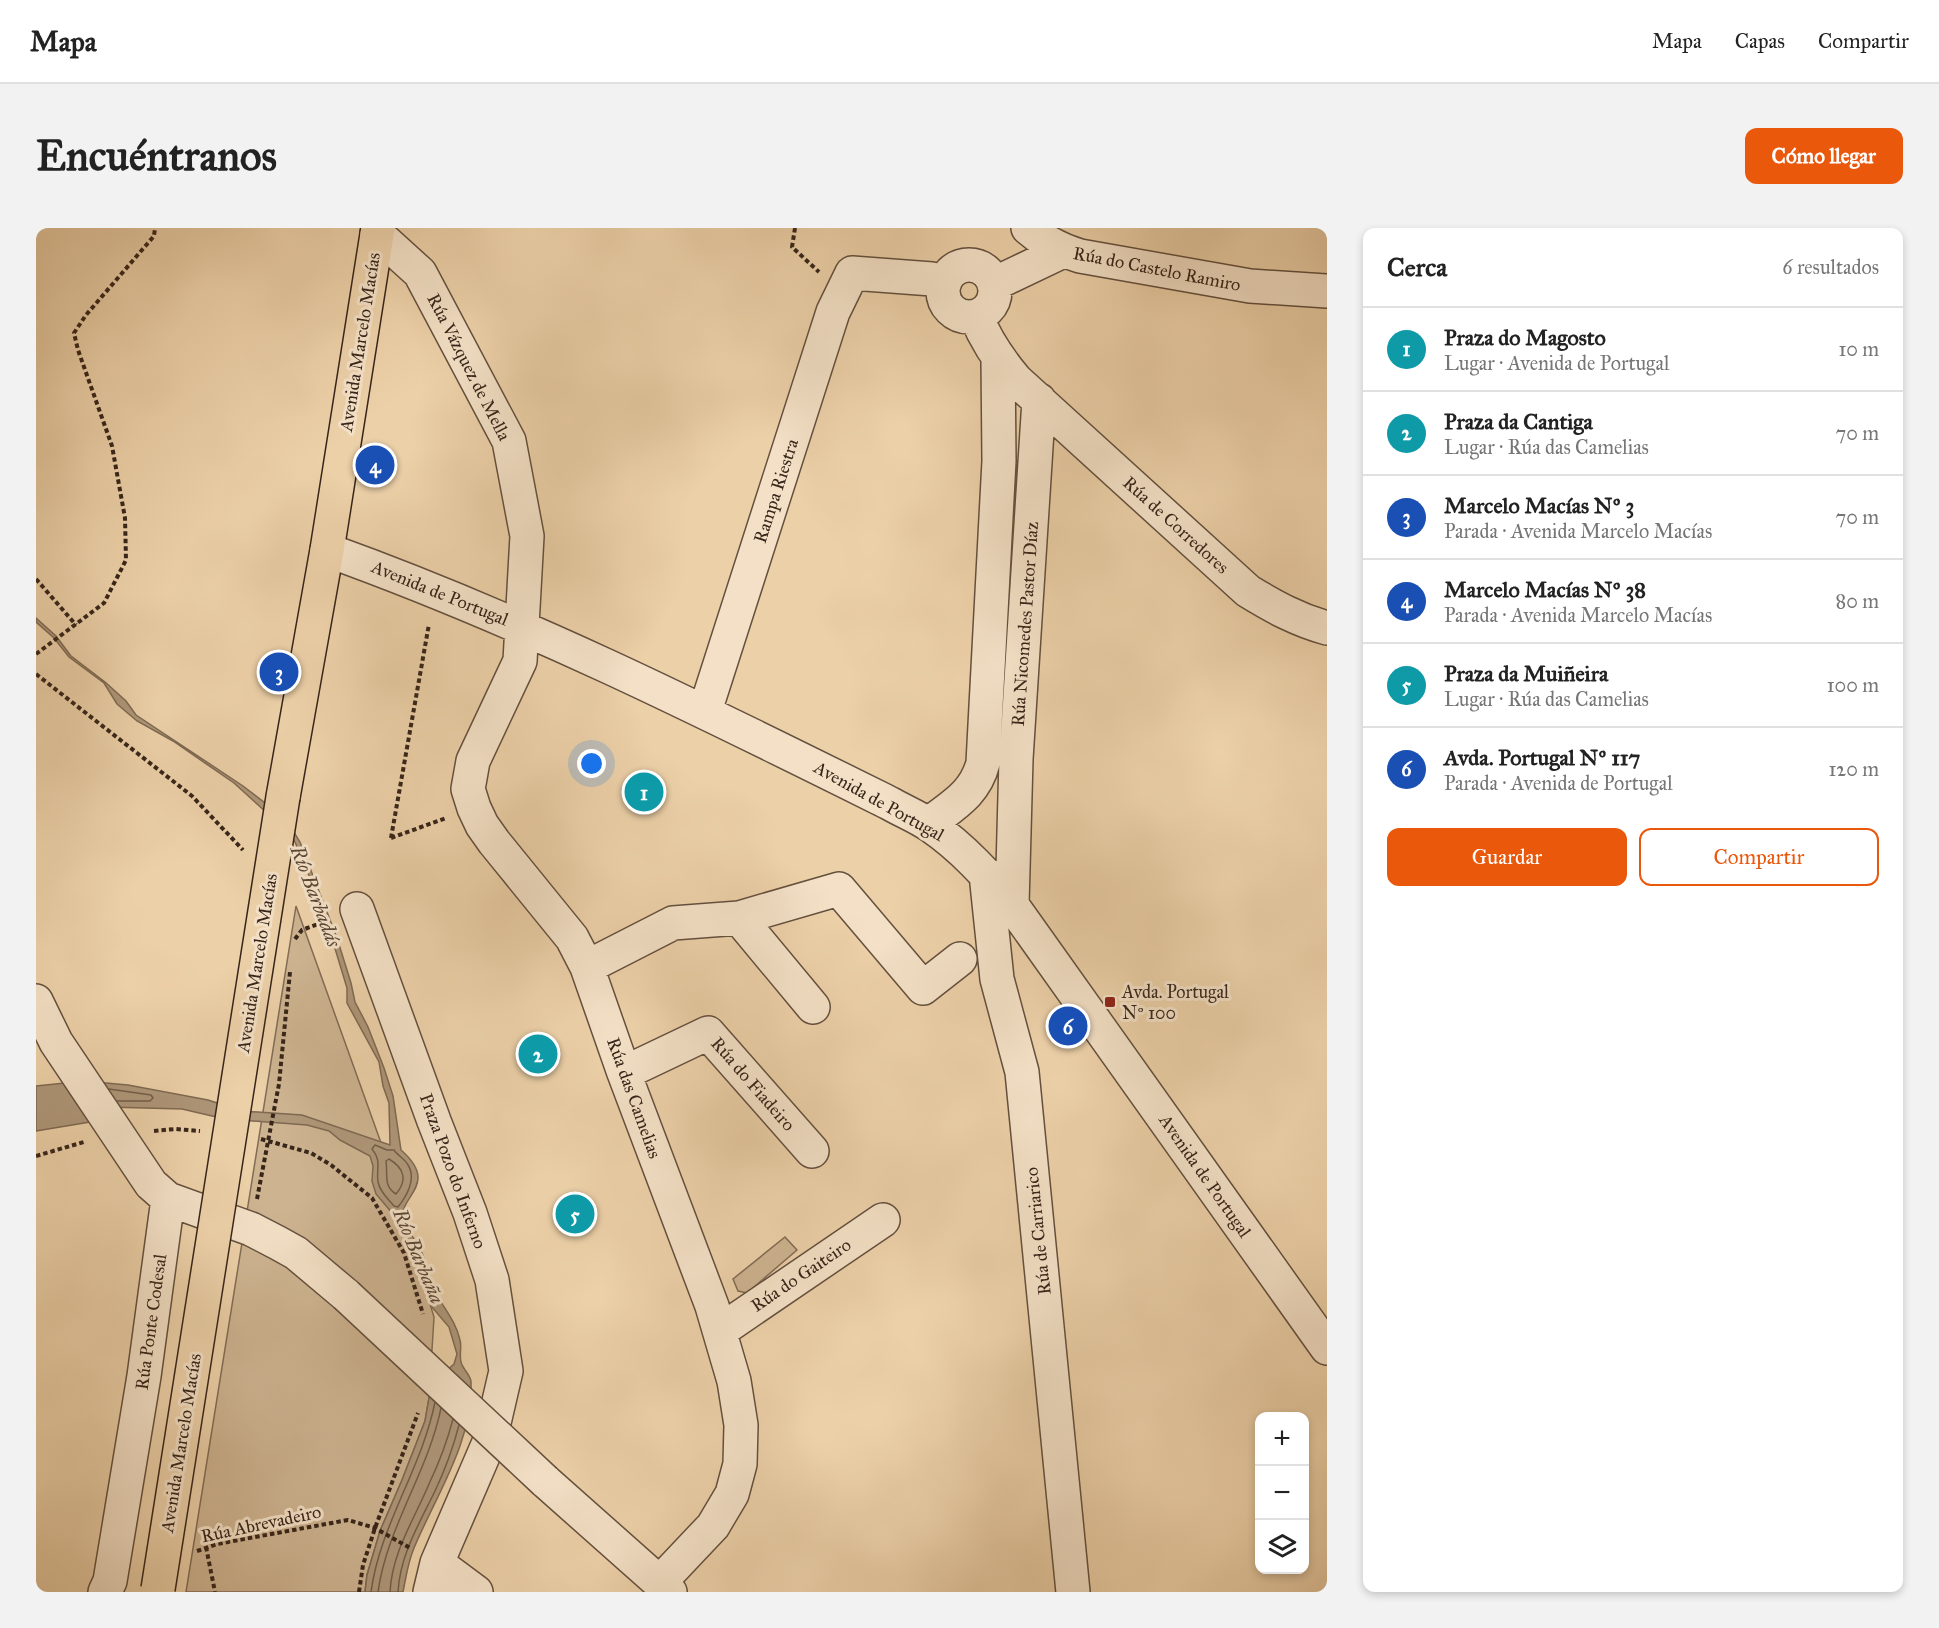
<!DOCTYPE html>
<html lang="es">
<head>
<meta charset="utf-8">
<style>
	body { margin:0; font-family:"IM FELL Great Primer",serif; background:#f2f2f2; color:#222 }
	.controls { position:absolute; right:18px; bottom:18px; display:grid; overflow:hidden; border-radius:12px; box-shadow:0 3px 9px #0003 }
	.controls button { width:54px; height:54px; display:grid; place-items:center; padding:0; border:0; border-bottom:2px solid #e0e0e0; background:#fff; color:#222; font:30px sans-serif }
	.you { position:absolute; left:556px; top:536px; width:21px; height:21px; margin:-15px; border:4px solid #fff; border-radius:50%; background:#1a73e8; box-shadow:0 0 0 9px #1a73e833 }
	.badge { display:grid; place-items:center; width:39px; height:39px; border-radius:50%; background:#ea580c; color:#fff; font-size:20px; font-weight:700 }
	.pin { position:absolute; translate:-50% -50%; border:3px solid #fff; box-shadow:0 2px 6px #0006 }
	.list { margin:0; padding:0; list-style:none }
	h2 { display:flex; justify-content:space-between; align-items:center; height:78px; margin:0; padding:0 24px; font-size:26px }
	h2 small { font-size:20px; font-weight:400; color:#767676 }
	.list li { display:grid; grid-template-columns:39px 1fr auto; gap:18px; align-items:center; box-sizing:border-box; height:84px; padding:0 24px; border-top:2px solid #e0e0e0 }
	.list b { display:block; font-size:22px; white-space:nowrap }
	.list p { margin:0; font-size:20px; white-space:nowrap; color:#767676 }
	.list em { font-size:20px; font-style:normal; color:#767676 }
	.actions { display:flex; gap:12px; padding:18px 24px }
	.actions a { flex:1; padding:14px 0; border:2px solid #ea580c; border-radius:12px; text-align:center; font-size:21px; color:#ea580c }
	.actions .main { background:#ea580c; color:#fff }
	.icon { flex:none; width:33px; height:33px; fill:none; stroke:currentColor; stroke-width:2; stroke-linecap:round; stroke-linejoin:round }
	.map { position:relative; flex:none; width:1291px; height:1364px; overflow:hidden; border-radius:12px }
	header { display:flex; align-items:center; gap:36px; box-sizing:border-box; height:84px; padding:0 30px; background:#fff; border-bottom:2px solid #e0e0e0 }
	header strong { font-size:28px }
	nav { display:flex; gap:33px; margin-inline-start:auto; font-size:21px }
	.intro { display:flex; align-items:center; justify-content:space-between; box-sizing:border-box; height:144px; padding:0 36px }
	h1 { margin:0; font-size:42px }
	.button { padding:15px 27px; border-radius:12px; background:#ea580c; color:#fff; font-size:21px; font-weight:700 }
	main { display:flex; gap:36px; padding:0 36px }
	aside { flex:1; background:#fff; border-radius:12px; box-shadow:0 3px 9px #0003 }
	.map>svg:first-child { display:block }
	.green { fill:#cdb390; stroke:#826c55; stroke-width:1.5 }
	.water { fill:#ae9678; stroke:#7e6952; stroke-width:1.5 }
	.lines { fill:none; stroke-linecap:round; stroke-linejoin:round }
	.shore { stroke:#725e49; stroke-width:1.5 }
	.minor-casing { stroke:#64503e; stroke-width:36 }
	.major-casing { stroke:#37251a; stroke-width:36 }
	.path { stroke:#37251a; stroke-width:4; stroke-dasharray:4.5 3; stroke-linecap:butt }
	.minor { stroke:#f3e0c6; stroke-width:33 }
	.major { stroke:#ecd0a8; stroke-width:33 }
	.minor-bridge-casing { stroke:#64503e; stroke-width:36; stroke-linecap:butt }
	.major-bridge-casing { stroke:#37251a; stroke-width:36; stroke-linecap:butt }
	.minor-bridge { stroke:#f3e0c6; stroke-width:33 }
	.major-bridge { stroke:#ecd0a8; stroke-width:33 }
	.poi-dot { fill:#8f2418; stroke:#f3e0c6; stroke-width:2 }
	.labels { text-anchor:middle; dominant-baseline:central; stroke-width:6; stroke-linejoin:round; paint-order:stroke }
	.street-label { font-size:18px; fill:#37251a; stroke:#f3e0c6 }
	.poi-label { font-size:18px; fill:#37251a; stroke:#f3e0c6; text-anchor:start }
	.water-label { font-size:20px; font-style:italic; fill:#5b4736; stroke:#f3e0c6 }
</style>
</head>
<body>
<header>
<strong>Mapa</strong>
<nav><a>Mapa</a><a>Capas</a><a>Compartir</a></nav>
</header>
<div class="intro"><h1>Encuéntranos</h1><a class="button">Cómo llegar</a></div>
<main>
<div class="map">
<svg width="1291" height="1364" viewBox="0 0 1291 1364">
	<rect width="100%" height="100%" fill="#ecd0a8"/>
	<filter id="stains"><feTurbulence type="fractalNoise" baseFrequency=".00333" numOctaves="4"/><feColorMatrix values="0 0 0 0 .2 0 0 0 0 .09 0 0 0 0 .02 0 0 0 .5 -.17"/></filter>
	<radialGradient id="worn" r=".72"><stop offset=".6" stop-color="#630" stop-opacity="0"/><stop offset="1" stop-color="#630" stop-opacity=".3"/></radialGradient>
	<!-- green -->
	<path class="green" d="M260,678L344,912L398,1089L393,1170L389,1193L366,1252L344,1303L331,1347L329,1364H150Z
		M749,1009L761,1022L711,1065L702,1063L697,1051Z"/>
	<!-- water -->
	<path class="water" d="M0,390L20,408L35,428L69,454L90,473L100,487L207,558L237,581L256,601L264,614L301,710L315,755L319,774L332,799L348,840L357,868L365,922C406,958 359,969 368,993C372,1004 381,1014 386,1025C392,1038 394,1054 401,1067C409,1082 420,1094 424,1112C426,1119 423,1127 425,1134C427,1142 435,1147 435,1154C437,1214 400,1267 378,1320C372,1334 370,1349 367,1364H329L331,1347L344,1303L366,1252L389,1193L393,1170L409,1144L418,1136L421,1126L413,1099L395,1078L391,1060L366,1001L357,986L340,966L336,953L337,938L334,928L304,912L293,903L271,897L189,891L146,881L71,879L54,894L0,903V858L48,853L92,857L172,872L206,883L266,887L354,917L353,875L347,858L343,834L311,775V760L287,681L259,614L252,604L198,555L137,513L101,493L81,476L68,455L33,429L18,410L0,394Z"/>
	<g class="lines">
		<!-- shore -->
		<path class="shore" d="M73,861L115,867L117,870L114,873H81
			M339,917L351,922H358C362,928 369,931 372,937C381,951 370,969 362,979L358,978C352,971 344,964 342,954C340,940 346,933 336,921Z
			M353,931C368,940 372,952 360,966C347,958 352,947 350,933Z
			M335,1364C344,1297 386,1240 399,1174
			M342,1364C351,1299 392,1244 405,1180
			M354,1364C356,1324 378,1292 393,1256C403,1235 411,1214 417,1191
			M362,1364C364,1327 383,1296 399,1263C409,1242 417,1220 423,1197"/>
		<defs>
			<path id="minor" d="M992,0C1008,14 1024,22 1044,28L1214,58L1291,63
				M341,6L384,45L473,213L491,308L484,433L437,533L432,561L438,580L446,597L458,614L536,710L551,739L588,845L676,1078L698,1153L705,1197L704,1236L696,1266L677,1298L624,1354
				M907 63a26 26 0 1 1 52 0a26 26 0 1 1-52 0Z
				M958,56L1027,23
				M940,88C950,113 963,132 980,152L1212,363C1238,379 1262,392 1291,400
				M291,322C486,392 668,483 853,575C867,583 882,589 895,598C927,620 952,648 976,677L1291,1120
				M669,483L797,84L816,45L896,51L909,54
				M893,596C917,577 939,566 947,535L963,233L962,131
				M950,646L961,751L986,844L1037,1364
				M976,677L980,531L1003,172
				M321,681L398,893L434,985L456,1052L470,1143L454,1212L401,1335L394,1364
				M703,690L777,779
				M551,739L637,695L703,690L803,661L887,760L924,731
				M0,773L20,814L115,956L132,971L215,1001L242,1015L260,1025L310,1067
				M588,845L672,805L776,923
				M684,1103L847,992
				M509,1253L634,1364
				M401,1335L440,1364
				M69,1364L74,1353L108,1148L132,971"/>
			<path id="major" d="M247,569L291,322L342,0"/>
		</defs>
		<!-- minor casing -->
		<use href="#minor" class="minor-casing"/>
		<!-- major casing -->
		<use href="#major" class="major-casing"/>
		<!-- path -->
		<path class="path" d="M759,0L756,19L783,44
			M0,351L40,397
			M0,426L68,375L90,332L89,290L76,218L42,122L38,105L50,87L118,8L119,0
			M0,446L156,568L207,622
			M355,610L393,396
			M355,610L410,590
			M259,711L266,702L293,692
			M118,903L139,901L164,903
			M225,911L275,925L295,937L336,970L368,1025L387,1086
			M0,928L48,914
			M221,971L243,856L254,744
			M170,1319L179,1364
			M161,1323L181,1316L312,1292L339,1300L374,1320
			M323,1364L327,1337L339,1300L382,1185"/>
		<!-- minor -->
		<use href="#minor" class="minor"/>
		<!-- major -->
		<use href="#major" class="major"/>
		<defs>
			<path id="minor-bridge" d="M310,1067L509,1253"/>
			<path id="major-bridge" d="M122,1361L247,569"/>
		</defs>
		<!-- minor-bridge casing -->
		<use href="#minor-bridge" class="minor-bridge-casing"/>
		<!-- major-bridge casing -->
		<use href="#major-bridge" class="major-bridge-casing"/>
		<!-- minor-bridge -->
		<use href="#minor-bridge" class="minor-bridge"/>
		<!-- major-bridge -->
		<use href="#major-bridge" class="major-bridge"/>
	</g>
	<!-- markers -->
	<rect class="poi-dot" x="1068" y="768" width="12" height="12" rx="3"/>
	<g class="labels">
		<!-- street labels -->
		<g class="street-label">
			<text transform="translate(1121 41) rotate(11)">Rúa do Castelo Ramiro</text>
			<text transform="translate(324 114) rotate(-81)">Avenida Marcelo Macías</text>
			<text transform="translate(433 139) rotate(63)">Rúa Vázquez de Mella</text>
			<text transform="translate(740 263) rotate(-72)">Rampa Riestra</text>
			<text transform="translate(1140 297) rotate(42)">Rúa de Corredores</text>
			<text transform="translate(404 365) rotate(22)">Avenida de Portugal</text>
			<text transform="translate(989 396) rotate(-86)">Rúa Nicomedes Pastor Díaz</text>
			<text transform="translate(843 573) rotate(29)">Avenida de Portugal</text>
			<text transform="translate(221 735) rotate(-81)">Avenida Marcelo Macías</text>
			<text transform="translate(717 856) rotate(49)">Rúa do Fiadeiro</text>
			<text transform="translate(598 870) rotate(70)">Rúa das Camelias</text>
			<text transform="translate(417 943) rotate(70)">Praza Pozo do Inferno</text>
			<text transform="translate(1169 948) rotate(55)">Avenida de Portugal</text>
			<text transform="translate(1002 1003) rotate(-96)">Rúa de Carriarico</text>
			<text transform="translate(765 1047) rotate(-34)">Rúa do Gaiteiro</text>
			<text transform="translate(115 1094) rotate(-82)">Rúa Ponte Codesal</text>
			<text transform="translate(145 1215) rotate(-81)">Avenida Marcelo Macías</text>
			<text transform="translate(225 1296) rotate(-12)">Rúa Abrevadeiro</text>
		</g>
		<!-- poi labels -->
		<g class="poi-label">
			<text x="1086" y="764">Avda. Portugal<tspan x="1086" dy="21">Nº 100</tspan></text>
		</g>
		<!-- water labels -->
		<g class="water-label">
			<text transform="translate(280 668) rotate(69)">Río Barbadás</text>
			<text transform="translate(383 1028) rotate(67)">Río Barbaña</text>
		</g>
	</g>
	<rect width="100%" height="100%" filter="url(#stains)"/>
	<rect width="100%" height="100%" fill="url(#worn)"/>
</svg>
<div class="controls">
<button>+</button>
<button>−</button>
<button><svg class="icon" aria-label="layers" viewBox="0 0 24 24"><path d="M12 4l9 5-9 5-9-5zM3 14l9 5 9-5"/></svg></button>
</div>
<div class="you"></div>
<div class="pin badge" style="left:608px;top:564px;background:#0f9aa8">1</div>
<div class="pin badge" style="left:502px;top:826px;background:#0f9aa8">2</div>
<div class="pin badge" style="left:243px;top:444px;background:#1a4fb4">3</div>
<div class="pin badge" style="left:339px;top:237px;background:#1a4fb4">4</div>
<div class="pin badge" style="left:539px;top:986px;background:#0f9aa8">5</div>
<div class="pin badge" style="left:1032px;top:798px;background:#1a4fb4">6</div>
</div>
<aside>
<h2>Cerca<small>6 resultados</small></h2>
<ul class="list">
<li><span class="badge" style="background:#0f9aa8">1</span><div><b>Praza do Magosto</b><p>Lugar · Avenida de Portugal</p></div><em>10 m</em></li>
<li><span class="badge" style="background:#0f9aa8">2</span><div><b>Praza da Cantiga</b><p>Lugar · Rúa das Camelias</p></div><em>70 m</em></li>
<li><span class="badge" style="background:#1a4fb4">3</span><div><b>Marcelo Macías Nº 3</b><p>Parada · Avenida Marcelo Macías</p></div><em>70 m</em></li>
<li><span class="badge" style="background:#1a4fb4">4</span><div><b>Marcelo Macías Nº 38</b><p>Parada · Avenida Marcelo Macías</p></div><em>80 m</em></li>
<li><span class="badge" style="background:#0f9aa8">5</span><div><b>Praza da Muiñeira</b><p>Lugar · Rúa das Camelias</p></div><em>100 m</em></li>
<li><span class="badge" style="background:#1a4fb4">6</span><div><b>Avda. Portugal Nº 117</b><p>Parada · Avenida de Portugal</p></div><em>120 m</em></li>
</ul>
<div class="actions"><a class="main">Guardar</a><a>Compartir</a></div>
</aside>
</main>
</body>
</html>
